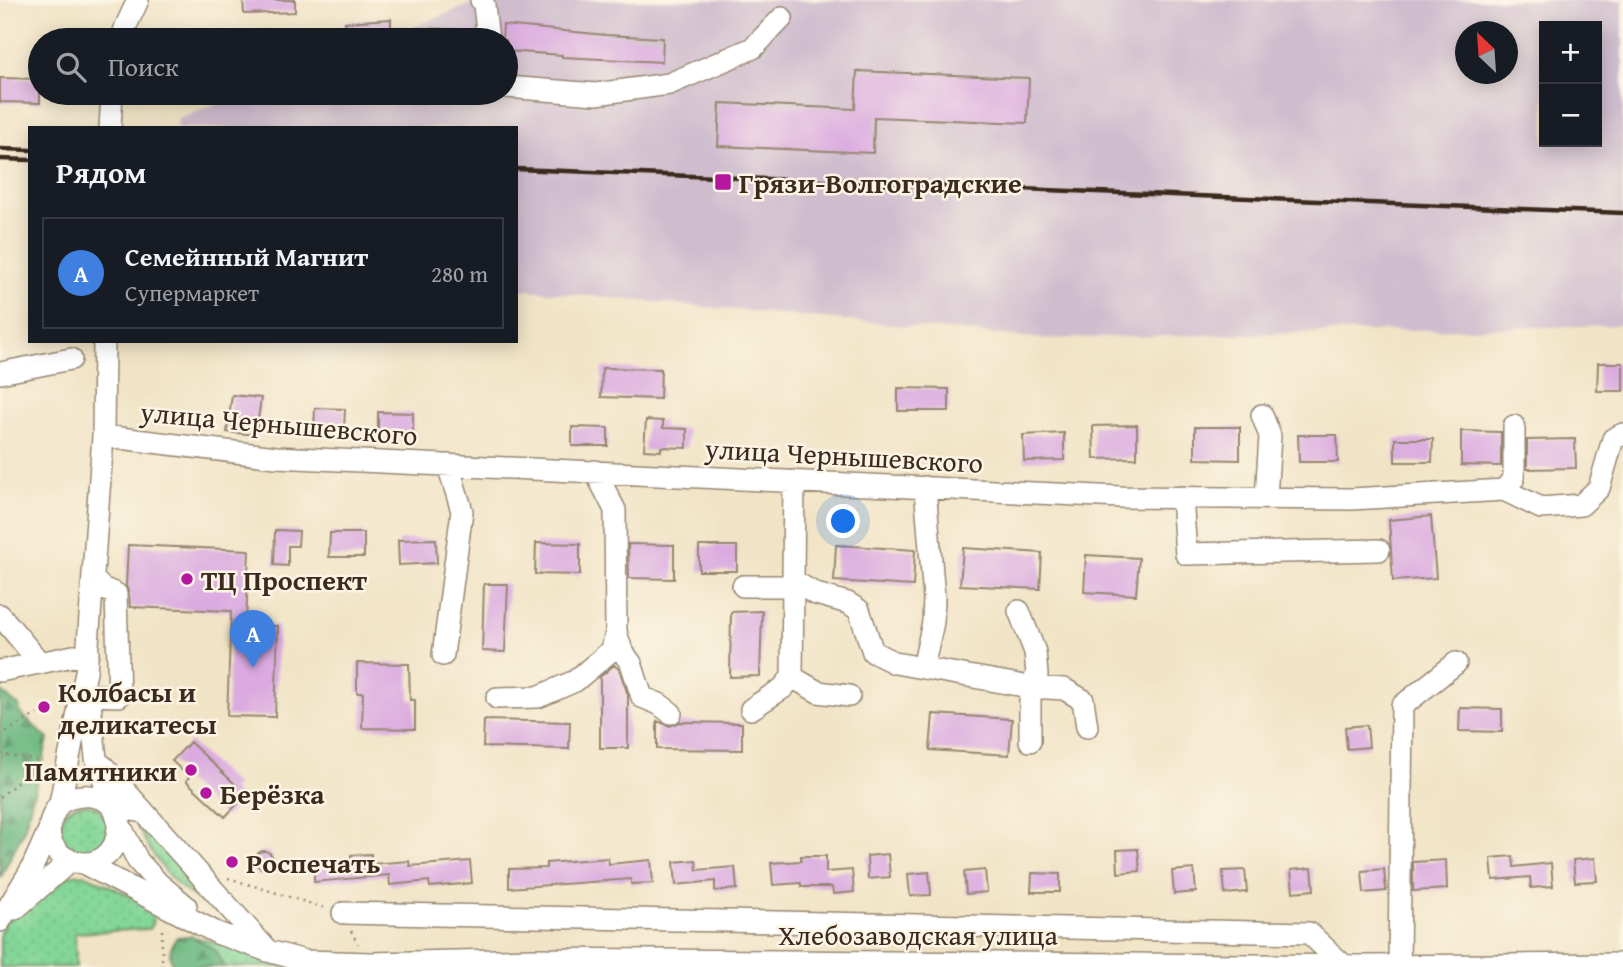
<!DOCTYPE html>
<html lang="ru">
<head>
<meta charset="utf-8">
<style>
	body { margin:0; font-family:"Gentium Book Plus",serif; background:#242831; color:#f1f3f6 }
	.controls { position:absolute; right:21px; top:21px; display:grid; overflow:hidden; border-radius:0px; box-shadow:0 4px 18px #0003 }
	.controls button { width:63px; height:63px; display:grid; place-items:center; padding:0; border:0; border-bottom:2px solid #363941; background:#171b24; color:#f1f3f6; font:35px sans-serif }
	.compass { position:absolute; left:1455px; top:21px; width:63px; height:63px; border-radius:50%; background:#171b24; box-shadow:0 4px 18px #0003; rotate:335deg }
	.you { position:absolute; left:844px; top:522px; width:24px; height:24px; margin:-18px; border:5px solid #fff; border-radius:50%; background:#1a73e8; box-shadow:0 0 0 10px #1a73e833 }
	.badge { display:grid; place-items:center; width:46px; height:46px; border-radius:50%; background:#1a73e8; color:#fff; font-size:23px; font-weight:700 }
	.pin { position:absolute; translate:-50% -58px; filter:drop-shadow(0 2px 4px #0008) }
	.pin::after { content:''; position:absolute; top:37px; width:24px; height:21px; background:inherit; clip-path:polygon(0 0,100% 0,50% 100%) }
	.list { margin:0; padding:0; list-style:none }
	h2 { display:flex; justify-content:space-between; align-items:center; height:91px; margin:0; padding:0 28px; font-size:30px }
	h2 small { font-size:23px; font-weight:400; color:#9ea1a6 }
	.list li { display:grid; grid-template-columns:46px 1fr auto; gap:21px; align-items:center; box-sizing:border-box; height:112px; margin:0 14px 14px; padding:0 14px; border:2px solid #363941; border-radius:0px }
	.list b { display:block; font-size:26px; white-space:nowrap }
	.list p { margin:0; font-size:23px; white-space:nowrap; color:#9ea1a6 }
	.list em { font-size:23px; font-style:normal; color:#9ea1a6 }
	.icon { flex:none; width:38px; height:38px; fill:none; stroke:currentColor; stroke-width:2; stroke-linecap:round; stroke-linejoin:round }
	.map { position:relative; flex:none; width:1623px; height:967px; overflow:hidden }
	.search { position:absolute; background:#171b24; box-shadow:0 4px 18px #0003; left:28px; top:28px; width:490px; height:77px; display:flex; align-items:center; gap:18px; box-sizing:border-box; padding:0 24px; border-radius:38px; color:#9ea1a6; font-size:26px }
	.panel { position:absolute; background:#171b24; box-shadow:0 4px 18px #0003; left:28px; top:126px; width:490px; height:217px; border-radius:0px }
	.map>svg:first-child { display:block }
	.railway { fill:#cfbdce; fill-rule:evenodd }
	.grass { fill:url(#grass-dots); stroke:#5f805a; stroke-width:2 }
	.forest { fill:url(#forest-firs); stroke:#52704f; stroke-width:2 }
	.building { fill:#daaae0 }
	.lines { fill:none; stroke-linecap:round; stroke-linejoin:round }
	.minor-casing { stroke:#968772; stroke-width:24 }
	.path { stroke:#968772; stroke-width:2.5; stroke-dasharray:2 5; stroke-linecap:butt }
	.minor { stroke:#fff; stroke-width:21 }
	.rail { stroke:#3b2a1e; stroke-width:4.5 }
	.poi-dot { fill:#b5179e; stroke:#fcf5e5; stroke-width:2.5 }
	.labels { text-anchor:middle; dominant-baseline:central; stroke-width:5; stroke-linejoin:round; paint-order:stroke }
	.poi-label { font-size:28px; font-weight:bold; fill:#3b2a1e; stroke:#fcf5e5; text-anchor:start }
	.street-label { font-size:28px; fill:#3b2a1e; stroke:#fcf5e5 }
</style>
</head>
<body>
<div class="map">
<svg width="1623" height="967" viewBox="0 0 1623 967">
	<defs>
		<pattern id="grass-dots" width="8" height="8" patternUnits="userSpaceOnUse" patternTransform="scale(1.75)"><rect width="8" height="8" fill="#83d697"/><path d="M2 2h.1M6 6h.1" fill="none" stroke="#72b882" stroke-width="1.8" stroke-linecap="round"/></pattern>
		<pattern id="forest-firs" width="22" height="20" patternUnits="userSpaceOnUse" patternTransform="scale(1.75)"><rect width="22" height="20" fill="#6ab780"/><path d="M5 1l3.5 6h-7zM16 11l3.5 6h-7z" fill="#589568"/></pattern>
	</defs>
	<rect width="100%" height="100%" fill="#fcf5e5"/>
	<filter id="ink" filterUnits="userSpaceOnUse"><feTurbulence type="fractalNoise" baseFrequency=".0143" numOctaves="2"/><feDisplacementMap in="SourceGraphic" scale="14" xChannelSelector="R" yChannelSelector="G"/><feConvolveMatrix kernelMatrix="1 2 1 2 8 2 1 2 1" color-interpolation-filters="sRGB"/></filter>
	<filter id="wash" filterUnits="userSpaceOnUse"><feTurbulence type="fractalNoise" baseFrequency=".00686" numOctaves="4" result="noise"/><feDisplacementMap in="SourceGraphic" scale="28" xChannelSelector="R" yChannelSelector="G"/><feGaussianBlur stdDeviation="1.57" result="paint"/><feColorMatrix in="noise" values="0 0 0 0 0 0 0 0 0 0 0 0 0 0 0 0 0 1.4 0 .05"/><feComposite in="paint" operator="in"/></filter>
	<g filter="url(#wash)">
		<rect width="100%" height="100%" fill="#f1e4c6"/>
		<!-- railway -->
		<path class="railway" d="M481,0H1623V325L1043,339L516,289V128H177L178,118L245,93H506V40H381ZM1544,26H1597V142H1544ZM1466,32H1508V74H1466Z"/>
		<!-- grass -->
		<path class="grass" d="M125,801L241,925C218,911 192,899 173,880C152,858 137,828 125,801Z
			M60 828a24 24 0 1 1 48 0a24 24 0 1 1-48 0Z
			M84,874L155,907L153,922L149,929L75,933L76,967H0V933L5,922L65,876Z
			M191,936L301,966L224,967L222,962Z"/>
		<!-- forest -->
		<path class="forest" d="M0,691L19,706L20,713L48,739L24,830L0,878Z
			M191,936L215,950L224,967H177C166,959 170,946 177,937Z"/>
		<g id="blocks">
			<!-- building -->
			<path class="building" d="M243,0H295V12L244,14Z
				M391,19V27L474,30L475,40H407V38L346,40L345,22Z
				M503,25L606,35L663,38L662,62L562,57V55L506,51V40H502Z
				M857,71L1029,78L1027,123L874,117L873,153L718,146L720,103L855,109Z
				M0,78L40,79V103L0,102Z
				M1598,363H1623V391H1597Z
				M602,368L661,369L660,399L601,397Z
				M898,388L949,389V411H898Z
				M232,395L261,398L256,435L227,432Z
				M315,408L345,409L344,430H314Z
				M378,412L413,413V432L378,431Z
				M646,420L663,421V428L687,429V448L661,447V451L644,450Z
				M1137,425V458L1094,459L1093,426Z
				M572,427L608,428V446H572Z
				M1195,427H1240V460L1195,459Z
				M1461,431L1501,432V466L1461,465Z
				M1064,433V460L1024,461L1023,435Z
				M1298,435H1337L1338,462H1299Z
				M1395,439H1433L1432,462H1395Z
				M1575,439L1576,468L1527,469V440Z
				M1431,516L1436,578L1393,581L1389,520Z
				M275,530L299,531L298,546H288V566L274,565Z
				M330,533H364V557H329Z
				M436,539L437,563L399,565L398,540Z
				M536,543L580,544V575L535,574Z
				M628,544L674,545V579L629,578Z
				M128,545L249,550L246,625L278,626L275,717L227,716L231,611L130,607L129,594L126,586Z
				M836,545L915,550L913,586L834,581Z
				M699,546H737V571H699Z
				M963,548L1042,553L1040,589L960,585Z
				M1086,555L1139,558L1136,595L1084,592Z
				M484,584H508L505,652L482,651Z
				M762,611L760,676L730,677L731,612Z
				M357,663L409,664L410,700H415V729L362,728L363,693H357Z
				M614,665L619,669L628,695V748H600V677Z
				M1460,708L1502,709V732L1459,731Z
				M933,714L1012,719L1009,755L930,750Z
				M484,720L570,722L569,749L483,747Z
				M657,721L670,726L680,722L742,723V750L657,749Z
				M1367,725L1369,747L1347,749L1345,727Z
				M190,742L237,786L232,790L242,799L225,817L186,781L189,777L172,761Z
				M1138,849L1140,871L1118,873L1117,850Z
				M255 860a9 9 0 1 1 18 0a9 9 0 1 1-18 0Z
				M371,854V864L409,861L410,866L470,861L472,883L430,887L429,881L390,885L389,875L314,882V868L352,866L351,855Z
				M888,854L890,877L868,879L867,856Z
				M801,856H826V872L852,870L854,892L833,894L832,887H801V883L773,885L771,863L801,861Z
				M1513,856L1514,867L1551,863L1553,886L1531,888L1530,877L1493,880L1491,858Z
				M608,858L609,864L651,860L653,883L631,884V879L509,888V869L546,868V863Z
				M1595,858L1597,881L1575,882L1573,860Z
				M696,860L697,870L735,867L737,889L715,891V881L676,885L674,862Z
				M1446,860L1447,889L1413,891V862Z
				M1312,868L1314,890L1293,892L1291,870Z
				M1194,869L1196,892L1174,894L1172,871Z
				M1384,869L1386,891L1364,893L1362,871Z
				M985,870L987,892L966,894L964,872Z
				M1245,870L1247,892L1225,894L1223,871Z
				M929,872L931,895L910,896L908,874Z
				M1032,873L1060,874V892H1031Z"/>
		</g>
	</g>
	<g filter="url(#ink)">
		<use href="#blocks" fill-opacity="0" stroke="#968772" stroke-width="2"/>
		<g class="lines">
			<defs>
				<path id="minor" d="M481,0L484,5L488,40
					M122,40L125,28L138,0
					M506,87L596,94L669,84L753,48L782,18
					M110,128L112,93
					M0,373L71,359
					M1262,415L1270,436L1266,498
					M103,436L276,457L1121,497L1352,499L1504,490L1541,508L1581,505L1599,488L1613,439L1623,434
					M1504,490L1514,478V426
					M1182,497L1186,554L1379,550
					M793,581L816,594L848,603L859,610L873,652L895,663L1030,687L1064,689L1083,700L1087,727
					M743,586H793
					M1019,611L1035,652L1037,675L1030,687V741
					M0,615L40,663
					M616,632L622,651L631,663L642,697L659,704L671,713
					M443,655L462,511L448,465
					M923,668L933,622L934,598L925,487
					M0,671L88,653
					M792,677L818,692L849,696
					M89,695L96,758L113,807L144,812L267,950
					M89,695L119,696L116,594L102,588L93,579
					M497,698L538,697L575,681L612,650L616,632L615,510L595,471
					M751,709L783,688L792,677L794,481
					M103,766L144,812
					M60,803C81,790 117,793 118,824C119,891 17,863 60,803L86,672L103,436L104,341
					M118,821L138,861L158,883L186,906
					M85,864L217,933L268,951L305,961L371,963L534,959L1367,966L1623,964
					M15,909L70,861
					M343,913L1309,933L1343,965
					M0,921L31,870L49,830
					M1399,965L1402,706L1456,663"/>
			</defs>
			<!-- minor casing -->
			<use href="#minor" class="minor-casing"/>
			<!-- path -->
			<path class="path" d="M0,735L37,714
				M0,754L42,761
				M0,797L42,761
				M228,878L325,908
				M351,931L358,944
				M162,967V925"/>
			<!-- minor -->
			<use href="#minor" class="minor"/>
			<!-- rail -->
			<path class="rail" d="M0,149L30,150
				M0,159L30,160
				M516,169L1623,213"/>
		</g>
	</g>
	<!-- markers -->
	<g class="poi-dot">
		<rect x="714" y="173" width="18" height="18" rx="3.5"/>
		<circle cx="187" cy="579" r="7"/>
		<circle cx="44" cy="707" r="7"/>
		<circle cx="191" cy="770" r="7"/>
		<circle cx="206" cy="793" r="7"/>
		<circle cx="232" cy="862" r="7"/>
	</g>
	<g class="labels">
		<!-- poi labels -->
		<g class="poi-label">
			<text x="739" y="182">Грязи-Волгоградские</text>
			<text x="201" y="579">ТЦ Проспект</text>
			<text x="58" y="691">Колбасы и<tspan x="58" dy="32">деликатесы</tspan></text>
			<text x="177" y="770" text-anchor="end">Памятники</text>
			<text x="220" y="793">Берёзка</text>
			<text x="246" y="862">Роспечать</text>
		</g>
		<!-- street labels -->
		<g class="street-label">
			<text transform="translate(279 423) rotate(5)">улица Чернышевского</text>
			<text transform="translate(844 455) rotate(3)">улица Чернышевского</text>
			<text x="918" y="934">Хлебозаводская улица</text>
		</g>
	</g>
</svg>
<div class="controls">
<button>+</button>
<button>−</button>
</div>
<svg class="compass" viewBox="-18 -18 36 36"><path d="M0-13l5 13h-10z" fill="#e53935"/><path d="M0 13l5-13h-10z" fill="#9ea1a6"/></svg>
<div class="you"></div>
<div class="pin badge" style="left:253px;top:668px;background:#3f7fe0">A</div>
<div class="search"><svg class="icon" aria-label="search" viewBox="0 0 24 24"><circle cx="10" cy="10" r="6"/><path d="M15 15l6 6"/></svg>Поиск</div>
<section class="panel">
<h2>Рядом<small></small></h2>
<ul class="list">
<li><span class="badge" style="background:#3f7fe0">A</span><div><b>Семейнный Магнит</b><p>Супермаркет</p></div><em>280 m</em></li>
</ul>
</section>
</div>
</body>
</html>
